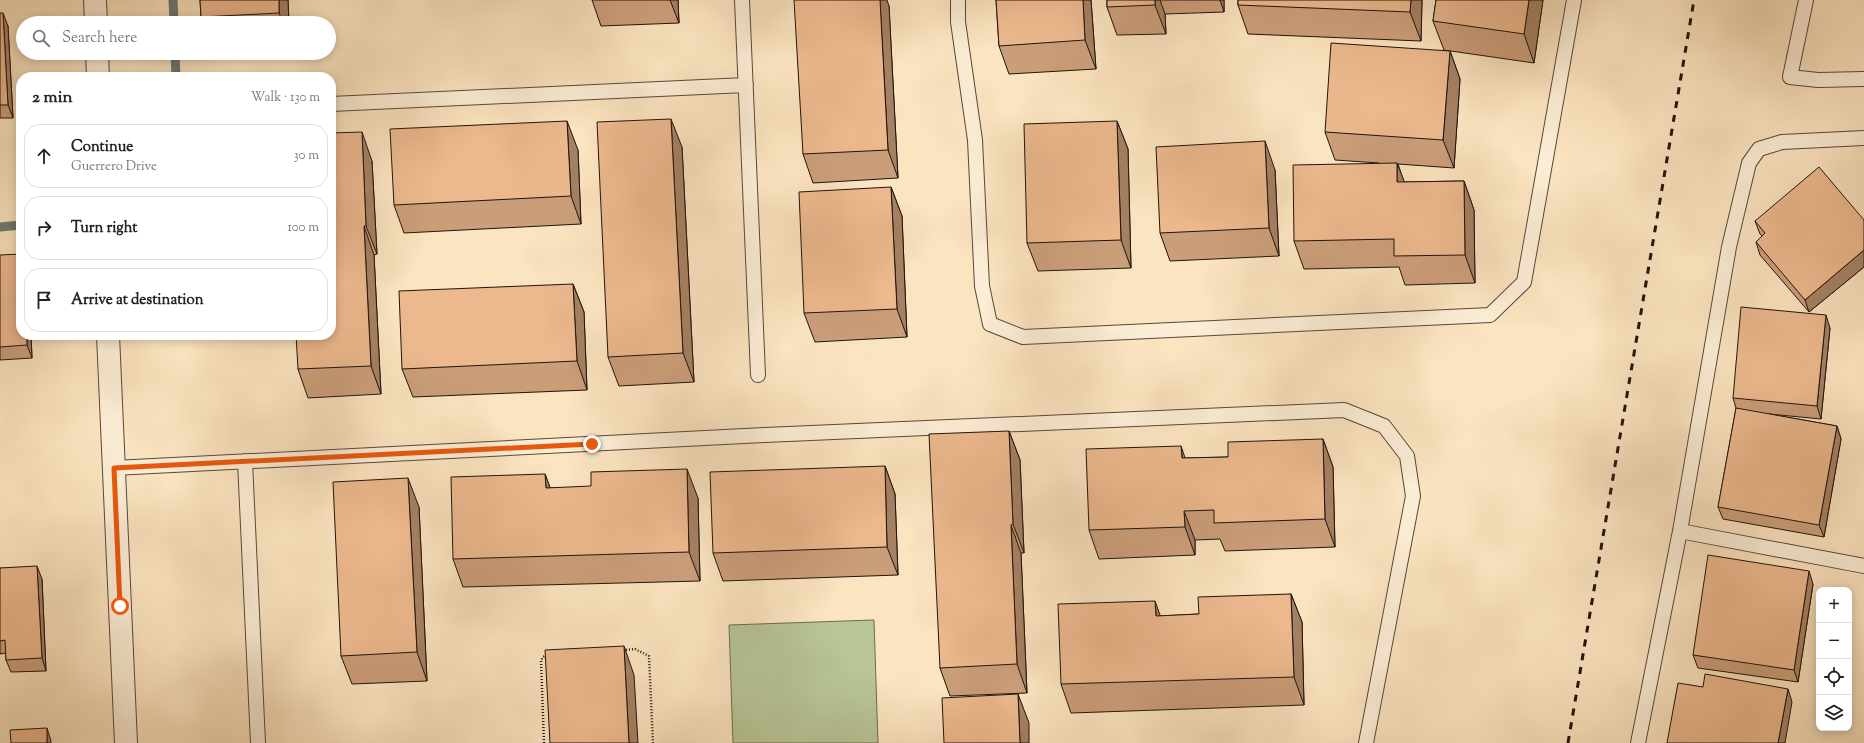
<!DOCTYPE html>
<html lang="en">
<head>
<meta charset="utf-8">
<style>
	body { margin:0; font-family:"Sorts Mill Goudy",serif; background:#f2f2f2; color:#222 }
	.controls { position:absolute; right:12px; bottom:12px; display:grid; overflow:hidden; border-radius:8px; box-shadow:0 2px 10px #0003 }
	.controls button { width:36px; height:36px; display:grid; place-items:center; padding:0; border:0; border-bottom:1px solid #e0e0e0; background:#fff; color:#222; font:20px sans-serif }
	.stop { position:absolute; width:12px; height:12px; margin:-9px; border:3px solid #ea580c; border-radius:50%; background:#fff }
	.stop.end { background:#ea580c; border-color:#fff; box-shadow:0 1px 4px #0008 }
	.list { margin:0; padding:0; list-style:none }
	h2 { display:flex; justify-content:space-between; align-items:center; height:52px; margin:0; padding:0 16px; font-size:17px }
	h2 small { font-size:13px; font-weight:400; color:#767676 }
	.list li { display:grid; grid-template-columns:26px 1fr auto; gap:12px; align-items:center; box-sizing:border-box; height:64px; margin:0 8px 8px; padding:0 8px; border:1px solid #e0e0e0; border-radius:16px }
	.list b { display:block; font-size:15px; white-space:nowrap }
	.list p { margin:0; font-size:13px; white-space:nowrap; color:#767676 }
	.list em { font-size:13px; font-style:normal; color:#767676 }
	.icon { flex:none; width:22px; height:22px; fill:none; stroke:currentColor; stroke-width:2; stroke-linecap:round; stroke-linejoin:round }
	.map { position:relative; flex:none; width:1864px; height:743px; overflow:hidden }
	.search { position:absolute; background:#fff; box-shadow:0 2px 10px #0003; left:16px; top:16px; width:320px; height:44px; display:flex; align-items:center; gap:10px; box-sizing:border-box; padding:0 14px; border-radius:22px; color:#767676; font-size:15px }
	.panel { position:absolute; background:#fff; box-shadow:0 2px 10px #0003; left:16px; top:72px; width:320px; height:268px; border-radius:16px }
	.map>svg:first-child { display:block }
	.green { fill:#b8c597; stroke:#6c6c52 }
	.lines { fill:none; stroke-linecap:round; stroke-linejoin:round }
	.stream { stroke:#6d7974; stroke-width:9 }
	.lane-casing { stroke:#58473a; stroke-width:16 }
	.street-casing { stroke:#58473a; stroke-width:24 }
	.path { stroke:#21130d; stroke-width:2.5; stroke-dasharray:1 2; stroke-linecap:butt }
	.lane { stroke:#fcedd6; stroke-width:14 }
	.street { stroke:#fcedd6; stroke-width:22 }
	.rail { stroke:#21130d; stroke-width:3; stroke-dasharray:7 7; stroke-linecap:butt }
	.wall { fill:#cb9e7a; stroke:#21130d }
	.shaded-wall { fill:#a58163; stroke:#21130d }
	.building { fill:#ecb88e; stroke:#21130d }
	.route { stroke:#ea580c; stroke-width:5 }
</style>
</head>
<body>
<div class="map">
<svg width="1864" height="743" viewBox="0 0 1864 743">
	<rect width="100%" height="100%" fill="#fbe4c0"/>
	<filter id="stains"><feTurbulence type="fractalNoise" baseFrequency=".005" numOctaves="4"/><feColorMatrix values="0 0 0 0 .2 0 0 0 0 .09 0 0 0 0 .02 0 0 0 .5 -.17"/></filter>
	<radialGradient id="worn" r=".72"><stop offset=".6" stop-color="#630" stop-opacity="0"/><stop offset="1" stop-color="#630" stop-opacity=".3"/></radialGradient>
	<!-- green -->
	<path class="green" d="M874,620L878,743H733L729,625Z"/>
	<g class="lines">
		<!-- stream -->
		<path class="stream" d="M173,0L174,23
			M175,53L176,77
			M0,227L21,225"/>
		<defs>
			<path id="lane" d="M742,0L758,375
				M958,0V22L975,140L982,286L990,324L1023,337L1490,315L1524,282L1574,0
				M1806,0L1790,77L1818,80L1864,79
				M331,104L746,85
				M245,461L258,743
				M114,468L765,435L1344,410L1384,426L1407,456L1413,496L1366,743
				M1680,531L1864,566
				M1638,743L1680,531L1729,247L1749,163L1759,149L1782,142L1864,138"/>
			<path id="street" d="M95,0L96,23
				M97,53L98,77
				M108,335L126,743"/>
		</defs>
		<!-- lane casing -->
		<use href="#lane" class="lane-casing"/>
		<!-- street casing -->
		<use href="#street" class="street-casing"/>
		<!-- path -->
		<path class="path" d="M623,650L635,649L649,656L653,743
			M544,743L541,660L543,657L548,655"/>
		<!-- lane -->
		<use href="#lane" class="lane"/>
		<!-- street -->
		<use href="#street" class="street"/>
		<!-- rail -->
		<path class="rail" d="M1568,743L1694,0"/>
	</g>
	<!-- wall -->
	<path class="wall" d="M200,0H288L289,23H203L201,17Z
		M592,0H678L679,23L601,26Z
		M996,0H1091L1096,69L1009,74L999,46Z
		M1107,0H1224V12L1165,14L1166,34L1117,35L1107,7Z
		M1238,0H1422L1421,41L1248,34L1238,5Z
		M1436,0H1543L1534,63L1444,50L1433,21Z
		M889,6L898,178L813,183L803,154Z
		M0,13L8,26L13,118H0Z
		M1450,51L1460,79L1454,168L1398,164L1404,182L1464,181L1474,210L1475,283L1405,285L1399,267L1304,269L1294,241L1379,163L1335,160L1325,132Z
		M1117,121L1128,149L1131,268L1038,271L1027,243Z
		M682,147L694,382L619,386L608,357Z
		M578,150L581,224L404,233L394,205Z
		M372,161L377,254L374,255L381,394L308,398L298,369Z
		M1275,170L1279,256L1170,261L1160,233Z
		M891,187L902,216L907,337L815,342L804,313Z
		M1864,220V267L1809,312L1760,255L1756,242L1762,236L1760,234L1755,221Z
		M0,255L21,335H31L32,358L0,360Z
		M573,284L584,312L587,390L413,397L402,369Z
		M1830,328L1821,419L1769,414L1837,426L1841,439L1824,537L1723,519L1718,507L1736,408L1733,398Z
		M1009,431L1020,460L1024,553H1021L1027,693L950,696L940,668Z
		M1323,439L1333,467L1335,547L1225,551L1220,539L1195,540V555L1099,559L1089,530L1185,458L1228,457Z
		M885,466L895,494L898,575L723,581L713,553Z
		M545,474L550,488L698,498L700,581L463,587L453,559Z
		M419,507L427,681L352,684L341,656Z
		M0,568L42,579L46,671L11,672L6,660V653L0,654Z
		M1813,584L1798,682L1698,668L1693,655Z
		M1291,594L1302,622L1304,705L1071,713L1061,684L1160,616L1199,614Z"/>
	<!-- shaded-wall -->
	<path class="shaded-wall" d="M279,0H288L289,23H283L279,13Z
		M670,0H678L679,23Z
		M880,0H887L889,6L898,178L888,150Z
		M1083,0H1091L1096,69L1085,40Z
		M1155,0H1160L1165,14L1166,34L1155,5Z
		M1220,0H1224V12Z
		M1411,0H1422L1421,41L1410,12Z
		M1529,0H1543L1534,63L1524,34Z
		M3,13L8,26L13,118L8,105Z
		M1450,51L1460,79L1454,168L1443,140Z
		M671,119L682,147L694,382L683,353Z
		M567,121L578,150L581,224L571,196Z
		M1117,121L1128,149L1131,268L1121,240Z
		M362,132L372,161L377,254L366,226Z
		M1265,141L1275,170L1279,256L1269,228Z
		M1397,163L1408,191L1397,182Z
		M1464,181L1474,210L1475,283L1465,255Z
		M891,187L902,216L907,337L897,309Z
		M364,226L374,255L381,394L371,366Z
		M1864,250V267L1809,312L1805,300Z
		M573,284L584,312L587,390L577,361Z
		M1826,315L1830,328L1821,419L1817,406Z
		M27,335H31L32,358L27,345Z
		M1837,426L1841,439L1824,537L1819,525Z
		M1009,431L1020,460L1024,553L1013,524Z
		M1323,439L1333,467L1335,547L1325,519Z
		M1181,446L1191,475L1182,458Z
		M885,466L895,494L898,575L887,547Z
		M687,469L698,498L700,581L689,552Z
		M545,474L556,503L546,488Z
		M408,478L419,507L427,681L417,652Z
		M1184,511L1195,540V555L1185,527Z
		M1011,525L1021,553L1027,693L1017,664Z
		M37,566L42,579L46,671L42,658Z
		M1809,571L1813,584L1798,682L1794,670Z
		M1291,594L1302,622L1304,705L1294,677Z
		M1155,601L1165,629L1156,616Z
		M624,646L634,675L638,743H629Z
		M1788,689L1792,702L1785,743H1778Z
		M1018,694L1029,723V743H1020Z
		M47,728L51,741V743H47Z"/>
	<!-- building -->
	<path class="building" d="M200,0H279V13L201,17Z
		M794,0H880L888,150L803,154Z
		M996,0H1083L1085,40L999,46Z
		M1107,0H1155V5L1107,7Z
		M1238,0H1411L1410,12L1238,5Z
		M1436,0H1529L1524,34L1433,21Z
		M0,13H3L8,105H0Z
		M1331,43L1450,51L1443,140L1325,132Z
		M671,119L683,353L608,357L597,122Z
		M567,121L571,196L394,205L390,129Z
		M1117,121L1121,240L1027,243L1024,124Z
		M362,132L366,226H364L371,366L298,369L296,335H331V133Z
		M1265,141L1269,228L1160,233L1156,147Z
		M1397,163V182L1464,181L1465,255L1394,256V239L1294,241L1293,165Z
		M1819,167L1864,220V250L1805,300L1756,242L1765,233L1755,221Z
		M891,187L897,309L804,313L799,192Z
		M21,254V335H27V345L0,347V255Z
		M573,284L577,361L402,369L399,291Z
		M1741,307L1826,315L1817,406L1733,398Z
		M1736,408L1837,426L1819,525L1718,507Z
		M1009,431L1013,524L1011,525L1017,664L940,668L929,434Z
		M1323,439L1325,519L1214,523V510L1184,511L1185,527L1089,530L1086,449L1181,446L1182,458L1228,457V442Z
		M885,466L887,547L713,553L710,472Z
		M687,469L689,552L453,559L451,477L545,474L546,488L591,486V472Z
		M408,478L417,652L341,656L333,482Z
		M1708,555L1809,571L1794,670L1693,655Z
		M37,566L42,658L6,660L5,640L0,641V568Z
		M1291,594L1294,677L1061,684L1058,604L1155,601L1156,616L1199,614L1198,597Z
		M624,646L629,743H550L545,650Z
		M1705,674L1788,689L1778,743H1667L1678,683L1703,687Z
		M1018,694L1020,743H944L942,698Z
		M47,728V743H11L10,730Z"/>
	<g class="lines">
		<!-- route -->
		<path class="route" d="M120,606L114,468L592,444"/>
	</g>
	<rect width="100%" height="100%" filter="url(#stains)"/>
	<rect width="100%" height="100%" fill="url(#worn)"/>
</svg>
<div class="controls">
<button>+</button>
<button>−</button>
<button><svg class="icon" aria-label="locate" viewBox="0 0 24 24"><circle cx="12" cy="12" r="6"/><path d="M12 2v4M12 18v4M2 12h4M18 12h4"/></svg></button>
<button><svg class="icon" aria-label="layers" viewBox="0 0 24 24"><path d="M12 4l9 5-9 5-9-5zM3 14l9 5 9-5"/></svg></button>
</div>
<div class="stop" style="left:120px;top:606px"></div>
<div class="stop end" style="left:592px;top:444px"></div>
<div class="search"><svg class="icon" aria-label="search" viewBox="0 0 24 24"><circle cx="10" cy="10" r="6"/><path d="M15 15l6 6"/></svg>Search here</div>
<section class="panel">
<h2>2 min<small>Walk · 130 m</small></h2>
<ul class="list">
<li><svg class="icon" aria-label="ahead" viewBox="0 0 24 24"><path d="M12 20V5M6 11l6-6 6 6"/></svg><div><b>Continue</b><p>Guerrero Drive</p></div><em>30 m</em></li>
<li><svg class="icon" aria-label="right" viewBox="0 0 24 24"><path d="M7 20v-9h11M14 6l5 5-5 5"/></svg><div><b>Turn right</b></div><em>100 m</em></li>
<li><svg class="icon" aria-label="arrive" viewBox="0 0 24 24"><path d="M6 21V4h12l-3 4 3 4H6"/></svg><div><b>Arrive at destination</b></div></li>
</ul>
</section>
</div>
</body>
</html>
